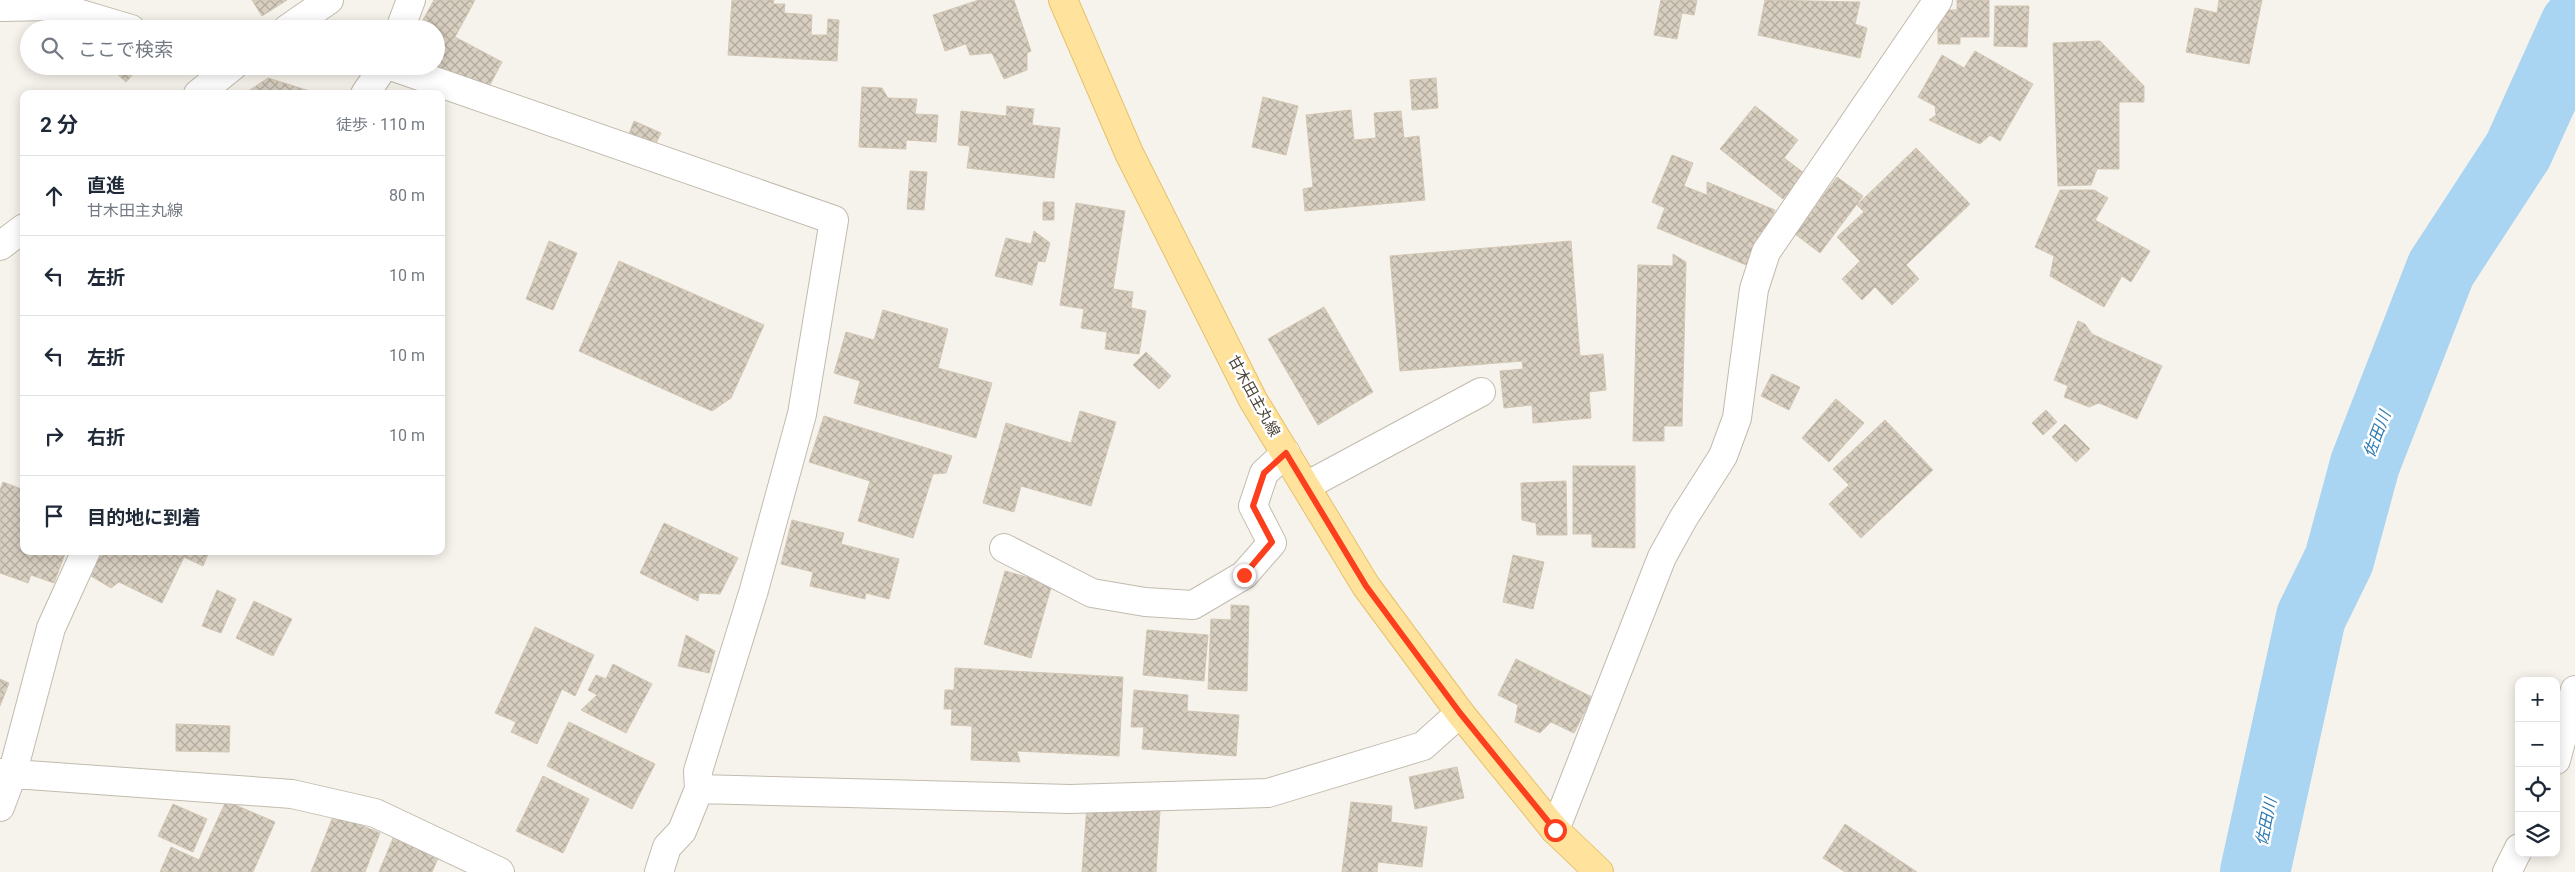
<!DOCTYPE html>
<html lang="ja">
<head>
<meta charset="utf-8">
<style>
	body { margin:0; font-family:Roboto,"Noto Sans JP",sans-serif; background:#f6f6f7; color:#1f2937 }
	.controls { position:absolute; right:15px; bottom:15px; display:grid; overflow:hidden; border-radius:10px; box-shadow:0 2px 12px #0003 }
	.controls button { width:45px; height:45px; display:grid; place-items:center; padding:0; border:0; border-bottom:1px solid #e0e1e3; background:#fff; color:#1f2937; font:25px sans-serif }
	.stop { position:absolute; width:15px; height:15px; margin:-11px; border:4px solid #fc3f1d; border-radius:50%; background:#fff }
	.stop.end { background:#fc3f1d; border-color:#fff; box-shadow:0 1px 5px #0008 }
	.list { margin:0; padding:0; list-style:none }
	h2 { display:flex; justify-content:space-between; align-items:center; height:65px; margin:0; padding:0 20px; font-size:21px }
	h2 small { font-size:16px; font-weight:400; color:#747a83 }
	.list li { display:grid; grid-template-columns:32px 1fr auto; gap:15px; align-items:center; box-sizing:border-box; height:80px; padding:0 20px; border-top:1px solid #e0e1e3 }
	.list b { display:block; font-size:19px; white-space:nowrap }
	.list p { margin:0; font-size:16px; white-space:nowrap; color:#747a83 }
	.list em { font-size:16px; font-style:normal; color:#747a83 }
	.icon { flex:none; width:28px; height:28px; fill:none; stroke:currentColor; stroke-width:2; stroke-linecap:round; stroke-linejoin:round }
	.map { position:relative; flex:none; width:2575px; height:872px; overflow:hidden }
	.search { position:absolute; background:#fff; box-shadow:0 2px 12px #0003; left:20px; top:20px; width:425px; height:55px; display:flex; align-items:center; gap:12px; box-sizing:border-box; padding:0 18px; border-radius:28px; color:#747a83; font-size:19px }
	.panel { position:absolute; background:#fff; box-shadow:0 2px 12px #0003; left:20px; top:90px; width:425px; height:465px; border-radius:10px }
	.map>svg:first-child { display:block }
	.lines { fill:none; stroke-linecap:round; stroke-linejoin:round }
	.river { stroke:#a9d4f2; stroke-width:70 }
	.building { fill:url(#building-cross-hatch); stroke:#d3c7b4 }
	.minor-casing { stroke:#c2bbae; stroke-width:30 }
	.major-casing { stroke:#e6c16a; stroke-width:30 }
	.minor { stroke:#fff; stroke-width:28 }
	.major { stroke:#ffe39c; stroke-width:28 }
	.route { stroke:#fc3f1d; stroke-width:6 }
	.labels { text-anchor:middle; dominant-baseline:central; stroke-width:5; stroke-linejoin:round; paint-order:stroke }
	.street-label { font-size:15px; fill:#4b4439; stroke:#fff }
	.water-label { font-size:16px; font-style:italic; fill:#2e7ab2; stroke:#fff }
</style>
</head>
<body>
<div class="map">
<svg width="2575" height="872" viewBox="0 0 2575 872">
	<defs>
		<pattern id="building-cross-hatch" width="8" height="8" patternUnits="userSpaceOnUse" patternTransform="scale(1.25)"><rect width="8" height="8" fill="#d8cfc1"/><path d="M0 0l8 8M0 8l8-8" fill="none" stroke="#b1aa9e"/></pattern>
	</defs>
	<rect width="100%" height="100%" fill="#f6f3ec"/>
	<g class="lines">
		<!-- river -->
		<path class="river" d="M2255,872L2311,617L2339,560L2365,464L2441,269L2518,151L2575,25"/>
	</g>
	<!-- building -->
	<path class="building" d="M252,0H287L262,16Z
		M434,0H475L455,37L502,62L484,96L428,66H436V29H418Z
		M732,0H774L773,4H785L784,13L812,15L811,35H827L828,19L839,20L837,61L728,55Z
		M979,0H1014L1031,51L1027,53V70L1004,79L992,53L970,55L966,44L945,51L933,15Z
		M1661,0H1697L1694,15L1682,13L1677,39L1654,35Z
		M1765,0L1860,2L1855,24L1867,28L1860,58L1758,35Z
		M1957,0H1989V37H1960V44H1938V10H1957Z
		M2219,0H2262L2249,64L2186,52L2195,8L2217,13Z
		M1995,6H2029L2027,47L1994,46Z
		M2100,41L2144,86V102H2119V169H2097L2091,185L2058,186L2053,43Z
		M1975,51L2033,84L2000,141L1990,135L1980,144L1929,120L1936,115L1935,106L1918,97L1942,55L1964,68Z
		M118,66H140L126,82L114,71Z
		M268,78L319,94H244Z
		M1436,78L1438,108L1412,110L1410,80Z
		M862,87L882,88L888,98L917,99L915,114L938,115L936,142L906,140V149L859,147Z
		M1263,97L1298,106L1286,155L1252,147Z
		M1007,106L1034,109L1032,125L1060,128L1054,178L967,168L970,146L958,145L961,111L1006,116Z
		M1755,106L1798,140L1784,158L1804,173L1783,199L1720,149Z
		M1351,110L1354,140L1376,138L1374,113L1401,111L1404,138L1419,136L1425,200L1305,211L1303,189L1313,187L1306,115Z
		M634,121L661,133L655,145L629,134Z
		M1916,148L1970,204L1906,265L1919,279L1892,305L1875,287L1862,300L1842,279L1860,261L1837,237L1864,212L1857,205Z
		M1672,155L1693,163L1684,186L1707,195V182L1775,210L1751,267L1657,228L1665,208L1652,202Z
		M910,171L927,172L924,210L907,209Z
		M1837,177L1863,196L1820,253L1795,234Z
		M2060,190H2094L2108,198L2095,220L2150,251L2131,282L2122,276L2104,307L2050,276L2054,256L2035,247Z
		M1043,202H1054V220H1043Z
		M1076,203L1125,211L1113,289L1133,292L1131,308L1146,311L1139,354L1105,349L1107,332L1081,328L1084,309L1060,305Z
		M1034,231L1050,243L1045,262L1038,261L1032,285L995,276L1006,238L1031,244Z
		M549,241L577,253L553,310L526,299Z
		M1571,241L1580,356L1603,354L1606,390L1589,392L1591,418L1533,423L1532,405L1504,408L1500,371L1523,369L1522,361L1400,371L1390,256Z
		M1673,254L1686,262L1682,426H1664V441H1633L1638,265L1673,266Z
		M619,261L764,325L731,398L712,411L579,351Z
		M1324,307L1373,392L1318,425L1268,339Z
		M883,310L948,329L938,368L992,383L976,438L854,403L860,381L834,373L846,332L874,340Z
		M2078,321L2085,324L2092,334L2162,366L2137,419L2099,403L2089,407L2064,397L2068,386L2054,380Z
		M1146,352L1171,376L1159,389L1133,365Z
		M1772,374L1800,387L1789,410L1761,396Z
		M1836,399L1864,423L1829,462L1802,438Z
		M2046,410L2057,422L2043,435L2032,423Z
		M1080,411L1116,422L1091,506L1021,486L1014,512L983,503L1006,423L1071,443Z
		M824,416L952,456L946,473L933,474L913,538L858,521L870,481L809,462Z
		M1885,420L1933,470L1861,538L1829,504L1849,485L1833,469Z
		M2065,424L2090,449L2076,462L2052,437Z
		M1573,466H1635V548L1592,547V534H1573Z
		M1566,481L1567,535H1537L1536,523L1522,520L1521,483Z
		M3,482L24,490V551H66L54,583L31,575L28,583L0,573V490Z
		M792,520L844,533L841,544L899,559L889,599L866,593L865,599L810,586L813,572L781,564Z
		M664,523L738,558L720,594L699,593L698,601L640,573Z
		M98,551H202L208,554L203,566L184,557L162,603L119,582L111,588L86,573Z
		M1513,555L1544,562L1533,609L1503,602Z
		M1005,571L1052,584L1031,658L984,644Z
		M217,590L236,599L221,633L202,626Z
		M254,601L292,619L273,656L236,638Z
		M1231,605L1249,606L1247,691L1208,689L1211,619L1231,620Z
		M535,627L594,655L575,696L562,689L537,744L511,732L516,722L495,713Z
		M1147,630L1208,635L1204,681L1143,675Z
		M686,635L715,651L709,673L678,666Z
		M1516,659L1592,697L1574,733L1551,722L1540,733L1515,722L1518,705L1498,695Z
		M613,664L652,684L626,733L581,710L597,695L588,690L596,675L606,679Z
		M955,668L1123,677L1119,756L1017,751L1020,762L971,760L972,726L951,725L952,709H944L945,690H954Z
		M0,679L9,683L0,706Z
		M1134,690L1188,695L1187,711L1239,715L1236,756L1142,749L1144,727H1131Z
		M569,722L655,764L632,809L547,766Z
		M176,724L230,726L229,752L176,751Z
		M1457,767L1464,798L1415,809L1409,777Z
		M543,776L589,799L563,853L516,831Z
		M226,801L275,822L253,872H160L171,847L199,860Z
		M1351,802L1392,806L1391,822L1427,827L1422,867L1378,862L1377,872H1342Z
		M173,804L207,819L193,852L158,836Z
		M1087,805L1160,811L1156,872H1082Z
		M334,814L380,833L365,872H311Z
		M1845,824L1917,872H1845L1823,858Z
		M394,836L439,856L432,872H379Z"/>
	<g class="lines">
		<defs>
			<path id="minor" d="M0,7L54,6L131,29
				M287,29L329,0
				M400,29L411,0
				M391,66L834,220L802,414L754,590L698,771L699,789L682,831L667,847L659,872
				M198,94L233,66
				M365,94L384,66
				M0,246L24,228
				M1306,486L1481,392
				M1004,548L1092,593L1145,602L1193,605L1244,575L1272,543L1253,506L1264,473L1286,453
				M2556,760L2575,690
				M0,773L292,794L375,813L500,872
				M699,789L1070,799L1268,793L1423,746L1460,713
				M0,807L12,775L51,628L86,551
				M1555,830L1662,557L1683,519L1723,456L1737,418L1754,289L1766,252L1938,0
				M2507,872L2519,848"/>
			<path id="major" d="M1063,0L1129,153L1253,400L1366,586L1460,713L1555,830L1599,872"/>
		</defs>
		<!-- minor casing -->
		<use href="#minor" class="minor-casing"/>
		<!-- major casing -->
		<use href="#major" class="major-casing"/>
		<!-- minor -->
		<use href="#minor" class="minor"/>
		<!-- major -->
		<use href="#major" class="major"/>
	</g>
	<g class="lines">
		<!-- route -->
		<path class="route" d="M1244,575L1272,542L1253,506L1264,473L1286,453L1366,586L1460,713L1555,830"/>
	</g>
	<g class="labels">
		<!-- street labels -->
		<g class="street-label">
			<text transform="translate(1254 396) rotate(61)">甘木田主丸線</text>
		</g>
		<!-- water labels -->
		<g class="water-label">
			<text transform="translate(2377 434) rotate(-69)">佐田川</text>
			<text transform="translate(2266 822) rotate(-78)">佐田川</text>
		</g>
	</g>
</svg>
<div class="controls">
<button>+</button>
<button>−</button>
<button><svg class="icon" aria-label="locate" viewBox="0 0 24 24"><circle cx="12" cy="12" r="6"/><path d="M12 2v4M12 18v4M2 12h4M18 12h4"/></svg></button>
<button><svg class="icon" aria-label="layers" viewBox="0 0 24 24"><path d="M12 4l9 5-9 5-9-5zM3 14l9 5 9-5"/></svg></button>
</div>
<div class="stop" style="left:1555px;top:830px"></div>
<div class="stop end" style="left:1244px;top:575px"></div>
<div class="search"><svg class="icon" aria-label="search" viewBox="0 0 24 24"><circle cx="10" cy="10" r="6"/><path d="M15 15l6 6"/></svg>ここで検索</div>
<section class="panel">
<h2>2 分<small>徒歩 · 110 m</small></h2>
<ul class="list">
<li><svg class="icon" aria-label="ahead" viewBox="0 0 24 24"><path d="M12 20V5M6 11l6-6 6 6"/></svg><div><b>直進</b><p>甘木田主丸線</p></div><em>80 m</em></li>
<li><svg class="icon" aria-label="left" viewBox="0 0 24 24"><path d="M17 20v-9H6M10 6l-5 5 5 5"/></svg><div><b>左折</b></div><em>10 m</em></li>
<li><svg class="icon" aria-label="left" viewBox="0 0 24 24"><path d="M17 20v-9H6M10 6l-5 5 5 5"/></svg><div><b>左折</b></div><em>10 m</em></li>
<li><svg class="icon" aria-label="right" viewBox="0 0 24 24"><path d="M7 20v-9h11M14 6l5 5-5 5"/></svg><div><b>右折</b></div><em>10 m</em></li>
<li><svg class="icon" aria-label="arrive" viewBox="0 0 24 24"><path d="M6 21V4h12l-3 4 3 4H6"/></svg><div><b>目的地に到着</b></div></li>
</ul>
</section>
</div>
</body>
</html>
